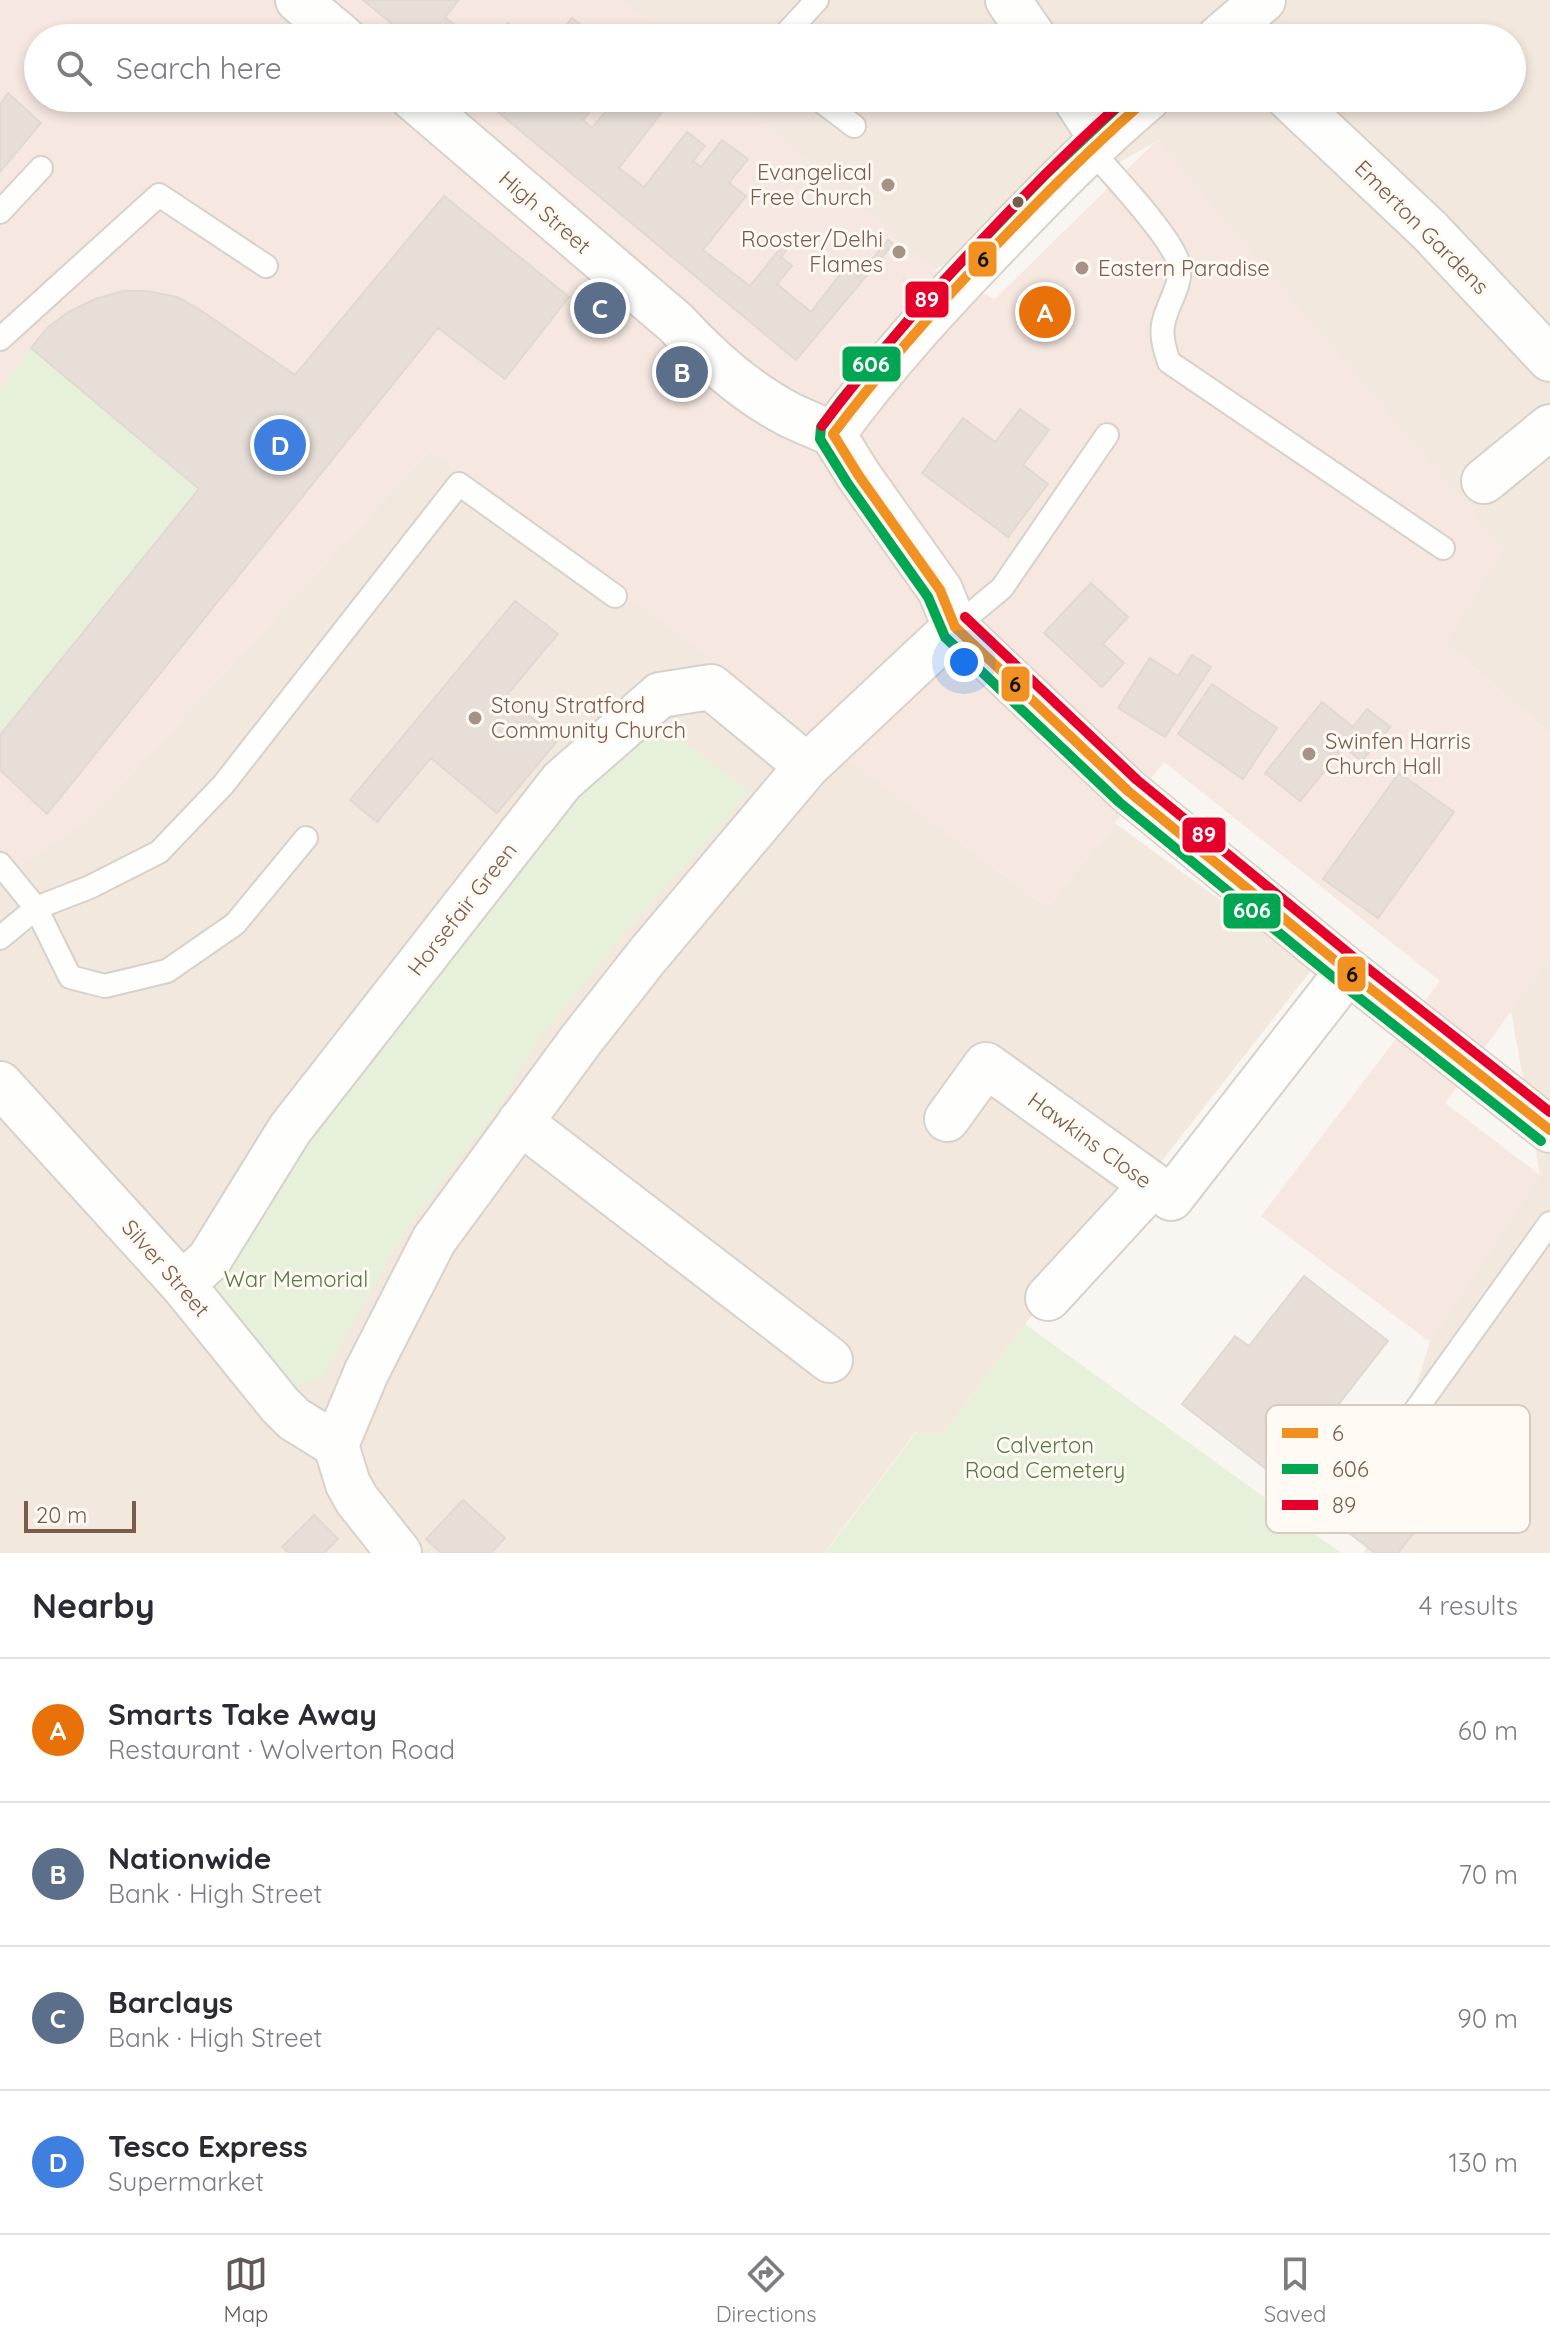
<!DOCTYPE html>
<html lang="en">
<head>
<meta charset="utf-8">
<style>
	body { margin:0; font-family:Quicksand,sans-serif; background:#f7f7f7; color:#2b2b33 }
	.scale { position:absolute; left:24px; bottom:20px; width:112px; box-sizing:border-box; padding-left:8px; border:4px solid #7a5c4d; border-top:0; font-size:22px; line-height:28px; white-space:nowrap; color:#7a5c4d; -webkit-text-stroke:6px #fffaf3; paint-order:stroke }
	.you { position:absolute; left:964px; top:662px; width:28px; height:28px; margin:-20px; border:6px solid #fff; border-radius:50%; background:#1a73e8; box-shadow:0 0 0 12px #1a73e833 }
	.badge { display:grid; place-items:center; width:52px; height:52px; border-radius:50%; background:#625958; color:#fff; font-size:26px; font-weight:700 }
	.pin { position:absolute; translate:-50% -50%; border:4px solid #fff; box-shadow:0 2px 8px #0006 }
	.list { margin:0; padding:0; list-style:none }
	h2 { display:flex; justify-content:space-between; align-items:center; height:104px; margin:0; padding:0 32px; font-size:34px }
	h2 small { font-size:26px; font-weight:400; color:#7c7c81 }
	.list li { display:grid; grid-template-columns:52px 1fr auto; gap:24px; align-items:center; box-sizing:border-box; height:144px; padding:0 32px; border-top:2px solid #e1e1e2 }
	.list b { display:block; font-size:30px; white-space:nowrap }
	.list p { margin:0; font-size:26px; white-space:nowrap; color:#7c7c81 }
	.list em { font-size:26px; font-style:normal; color:#7c7c81 }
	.icon { flex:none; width:44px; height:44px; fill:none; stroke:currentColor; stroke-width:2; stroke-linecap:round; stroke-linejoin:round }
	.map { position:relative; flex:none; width:1550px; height:1553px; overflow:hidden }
	.search { position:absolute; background:#fff; box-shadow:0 4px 12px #0003; left:24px; right:24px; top:24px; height:88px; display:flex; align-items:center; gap:20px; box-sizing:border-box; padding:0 28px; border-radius:44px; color:#7c7c81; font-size:30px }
	.sheet { height:680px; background:#fff }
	nav { display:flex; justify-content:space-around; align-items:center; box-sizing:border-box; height:112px; border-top:2px solid #e1e1e2; background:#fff; font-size:22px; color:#7c7c81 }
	nav a { display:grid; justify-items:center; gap:4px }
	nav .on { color:#625958 }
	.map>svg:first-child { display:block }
	.residential { fill:#f2e8de }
	.commercial { fill:#f6e8e1 }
	.green { fill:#e7f0db }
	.building { fill:#e6ded7; stroke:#e2d8d2; stroke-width:2 }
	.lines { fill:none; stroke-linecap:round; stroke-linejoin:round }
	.lane-casing { stroke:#d7d1cb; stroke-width:26 }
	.street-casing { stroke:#d7d1cb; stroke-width:48 }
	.secondary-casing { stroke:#d9d2cb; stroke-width:48 }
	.lane { stroke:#fefefd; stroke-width:22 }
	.street { stroke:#fefefd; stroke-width:44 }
	.secondary { stroke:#fefefd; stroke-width:44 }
	.bus-1-casing { stroke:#fffaf3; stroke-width:16 }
	.bus-2-casing { stroke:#fffaf3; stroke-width:16 }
	.bus-3-casing { stroke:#fffaf3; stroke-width:16 }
	.bus-1 { stroke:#f09121; stroke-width:10 }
	.bus-2 { stroke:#00a651; stroke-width:10 }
	.bus-3 { stroke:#e4002b; stroke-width:10 }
	.poi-dot { fill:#a69286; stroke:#fffaf3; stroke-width:3 }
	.bus-dot { fill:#7a5c4d; stroke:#fffaf3; stroke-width:3 }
	.labels { text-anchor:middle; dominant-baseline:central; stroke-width:6; stroke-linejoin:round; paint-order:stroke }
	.poi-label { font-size:22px; fill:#7a5c4d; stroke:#fffaf3; text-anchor:start }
	.street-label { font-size:22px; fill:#7a5c4d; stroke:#fffaf3 }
	.park-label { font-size:22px; fill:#537a41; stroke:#fffaf3 }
	.key { fill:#fffaf3; stroke:#d7cbc1; stroke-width:2 }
	.key-label { font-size:22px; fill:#7a5c4d }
	.line-badge { stroke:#fffaf3; stroke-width:3 }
	.badge-label { font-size:22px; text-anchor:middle; font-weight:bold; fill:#fff }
	.pale-badge-label { font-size:22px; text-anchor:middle; font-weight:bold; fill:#111 }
</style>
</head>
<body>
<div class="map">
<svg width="1550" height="1553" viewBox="0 0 1550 1553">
	<rect width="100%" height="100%" fill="#f9f5f0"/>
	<!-- residential -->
	<path class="residential" d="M612,0H1550V734L1446,643L1158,140L935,270L730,98H1512V38H658Z
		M430,450L1047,907L1115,823L1313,968L1161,1162L1025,1324L942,1435L916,1432L824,1553H0V879L87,821Z
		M1550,957V1553H1364L1430,1342L1540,1175L1511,1010Z"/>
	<!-- commercial -->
	<path class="commercial" d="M0,0H622L666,38H38V98H736L935,270L995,299L1157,140L1504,550L1446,643L1550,734V957L1445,1103L1540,1175L1430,1342L1261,1216L1440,981L1164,762L1047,907L430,450L87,821L0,879Z"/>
	<!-- green -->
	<path class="green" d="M31,348L199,489L0,735V389Z
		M653,719L750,791L619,940L541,1037L497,1110L408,1227L322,1378L288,1388L203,1289L301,1144L574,791Z
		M1025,1324L1341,1553H825L917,1432L942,1435Z"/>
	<!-- building -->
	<path class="building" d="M363,0H459L445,17L470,38H409Z
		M572,18L598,38H556Z
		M508,23L527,38H495Z
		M8,93L41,123L0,172V105Z
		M481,98H601L583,120L592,128L616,98H670L672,99L619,168L644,187L687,132L705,146L693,161L701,167L722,140L748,159L729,183L746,196L703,250L750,286L795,230L800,234L781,257L792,266L777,284L811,312L846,267L858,277L888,240L893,244L796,360Z
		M444,196L569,297L505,379L438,328L47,814L0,770V735L199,489L31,348L47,328L68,312L95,299L123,291H147L177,297L199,309L295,375Z
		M1020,409L1049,430L1023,465L1048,484L1008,537L922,473L963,418L995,442Z
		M1091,583L1128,617L1103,644L1124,663L1102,687L1044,633Z
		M515,601L558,634L506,696L558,740L497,813L431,758L377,822L350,800Z
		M1192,655L1211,667L1165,737L1118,708L1150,658L1178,676Z
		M1212,684L1277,728L1243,779L1178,734Z
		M1322,702L1353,727L1367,709L1390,727L1362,761L1344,747L1300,801L1265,773Z
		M1399,773L1454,812L1378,918L1323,879Z
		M1304,1276L1388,1341L1331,1414L1440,1499L1398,1553H1375L1182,1404L1235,1336L1249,1346Z
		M463,1500L505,1538L491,1553H441L426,1539Z
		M314,1515L338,1539L324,1553H289L282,1547Z"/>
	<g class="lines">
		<defs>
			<path id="lane" d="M782,38L817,0
				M817,98L854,126
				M1090,149C1110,172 1176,241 1179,266C1182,287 1166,305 1163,325C1161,338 1165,350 1169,362L1443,548
				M0,212L41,168
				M0,339L159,195L266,266
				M955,627L1002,588L1107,435
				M0,864L36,908L70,977L105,986L167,971L235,924L306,838
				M0,938L36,908L90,887L159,852L223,785L459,484L615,596
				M1483,1468L1415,1411L1550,1223"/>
			<path id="street" d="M298,0L343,38
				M1008,0L1034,38
				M413,98L676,323C708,358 746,392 788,414C802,421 818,427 833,434
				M1075,98L1101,138
				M1289,98L1430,231L1550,359
				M1484,481L1550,427
				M0,1084L182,1284L280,1405L294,1419L336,1445
				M947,1119L986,1065L1171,1198L1348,971
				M520,1122L830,1360
				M182,1284L209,1260L290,1129L562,781L660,695L711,687L807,766
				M1048,1298L1152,1185"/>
			<path id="secondary" d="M1219,38L1263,0
				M1148,98C1096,142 1049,190 1002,239C942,301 884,364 833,434L859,476L940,590L955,627L1128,791L1348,971L1550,1130
				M399,1553L357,1500L348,1484L336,1445L366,1373L434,1240L581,1040L648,955L807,766L955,627"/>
		</defs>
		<!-- lane casing -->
		<use href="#lane" class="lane-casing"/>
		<!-- street casing -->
		<use href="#street" class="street-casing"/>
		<!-- secondary casing -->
		<use href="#secondary" class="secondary-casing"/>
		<!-- lane -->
		<use href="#lane" class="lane"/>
		<!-- street -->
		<use href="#street" class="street"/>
		<!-- secondary -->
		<use href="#secondary" class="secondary"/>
		<defs>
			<path id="bus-1" d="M833,434L859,476L940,590L955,627L1128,791L1348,971L1550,1130
				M833,434C885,365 942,301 1002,239C1049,190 1097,142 1148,98"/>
			<path id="bus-2" d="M1127,98L1045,175L925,300L841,400L821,427L820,439L848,484L928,597L945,637L1119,802L1339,982L1541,1141"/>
			<path id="bus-3" d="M822,426C875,355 934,290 995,226C1037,182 1080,138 1127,98
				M965,617L1137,780L1357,960L1550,1112"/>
		</defs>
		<!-- bus-1 casing -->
		<use href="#bus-1" class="bus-1-casing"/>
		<!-- bus-2 casing -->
		<use href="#bus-2" class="bus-2-casing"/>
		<!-- bus-3 casing -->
		<use href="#bus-3" class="bus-3-casing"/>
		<!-- bus-1 -->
		<use href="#bus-1" class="bus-1"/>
		<!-- bus-2 -->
		<use href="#bus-2" class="bus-2"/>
		<!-- bus-3 -->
		<use href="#bus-3" class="bus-3"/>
	</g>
	<!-- markers -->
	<g class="poi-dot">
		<circle cx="888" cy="185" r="8"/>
		<circle cx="899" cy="252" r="8"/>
		<circle cx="1082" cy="268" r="8"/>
		<circle cx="475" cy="718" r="8"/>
		<circle cx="1309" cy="754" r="8"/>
	</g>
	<circle class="bus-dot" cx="1018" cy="202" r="7"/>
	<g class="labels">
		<!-- poi labels -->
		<g class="poi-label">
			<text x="872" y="172" text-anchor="end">Evangelical<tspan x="872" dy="25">Free Church</tspan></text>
			<text x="883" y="239" text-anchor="end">Rooster/Delhi<tspan x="883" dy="25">Flames</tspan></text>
			<text x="1098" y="268">Eastern Paradise</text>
			<text x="491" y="705">Stony Stratford<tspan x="491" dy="25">Community Church</tspan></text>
			<text x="1325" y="741">Swinfen Harris<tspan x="1325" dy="25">Church Hall</tspan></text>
		</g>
		<!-- street labels -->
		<g class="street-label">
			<text transform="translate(545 212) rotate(41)">High Street</text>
			<text transform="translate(1422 227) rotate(45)">Emerton Gardens</text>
			<text transform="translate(462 909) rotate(-52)">Horsefair Green</text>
			<text transform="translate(1090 1140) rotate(36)">Hawkins Close</text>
			<text transform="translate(166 1268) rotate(49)">Silver Street</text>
		</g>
		<!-- park labels -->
		<g class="park-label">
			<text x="296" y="1279">War Memorial</text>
			<text x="1045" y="1445">Calverton<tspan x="1045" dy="25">Road Cemetery</tspan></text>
		</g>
	</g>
	<!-- legend -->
	<rect x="1266" y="1405" width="264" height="128" rx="12" class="key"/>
	<rect x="1282" y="1428" width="36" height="10" fill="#f09121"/>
	<rect x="1282" y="1464" width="36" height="10" fill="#00a651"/>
	<rect x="1282" y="1500" width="36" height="10" fill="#e4002b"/>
	<g class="key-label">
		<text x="1332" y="1441">6</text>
		<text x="1332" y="1477">606</text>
		<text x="1332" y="1513">89</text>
	</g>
	<g class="line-badge">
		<rect x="967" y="240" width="31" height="38" rx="8" fill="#f09121"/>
		<rect x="904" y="280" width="46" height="39" rx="8" fill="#e4002b"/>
		<rect x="841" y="345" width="61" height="38" rx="8" fill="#00a651"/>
		<rect x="1000" y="665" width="31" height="38" rx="8" fill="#f09121"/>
		<rect x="1181" y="816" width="46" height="38" rx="8" fill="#e4002b"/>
		<rect x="1222" y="892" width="60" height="38" rx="8" fill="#00a651"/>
		<rect x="1336" y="955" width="31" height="38" rx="8" fill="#f09121"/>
	</g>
	<g class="badge-label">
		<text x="927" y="307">89</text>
		<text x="871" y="372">606</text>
		<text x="1204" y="842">89</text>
		<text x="1252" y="918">606</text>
	</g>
	<g class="pale-badge-label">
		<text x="983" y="267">6</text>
		<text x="1015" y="692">6</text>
		<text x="1352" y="982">6</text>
	</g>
</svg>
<div class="scale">20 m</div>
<div class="you"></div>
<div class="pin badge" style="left:1045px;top:312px;background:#e8710a">A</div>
<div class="pin badge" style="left:682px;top:372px;background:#5c6f8a">B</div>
<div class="pin badge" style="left:600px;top:308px;background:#5c6f8a">C</div>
<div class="pin badge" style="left:280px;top:445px;background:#3f7fe0">D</div>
<div class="search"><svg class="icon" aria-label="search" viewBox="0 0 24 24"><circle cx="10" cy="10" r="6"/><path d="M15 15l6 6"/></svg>Search here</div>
</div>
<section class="sheet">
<h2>Nearby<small>4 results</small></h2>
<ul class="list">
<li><span class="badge" style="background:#e8710a">A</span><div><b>Smarts Take Away</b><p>Restaurant · Wolverton Road</p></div><em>60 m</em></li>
<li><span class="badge" style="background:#5c6f8a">B</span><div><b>Nationwide</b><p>Bank · High Street</p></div><em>70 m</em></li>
<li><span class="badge" style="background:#5c6f8a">C</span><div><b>Barclays</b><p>Bank · High Street</p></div><em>90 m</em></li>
<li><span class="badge" style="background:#3f7fe0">D</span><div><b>Tesco Express</b><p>Supermarket</p></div><em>130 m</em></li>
</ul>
</section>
<nav>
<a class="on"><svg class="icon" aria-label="map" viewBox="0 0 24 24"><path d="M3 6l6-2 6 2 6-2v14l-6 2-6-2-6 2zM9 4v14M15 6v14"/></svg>Map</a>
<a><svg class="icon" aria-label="directions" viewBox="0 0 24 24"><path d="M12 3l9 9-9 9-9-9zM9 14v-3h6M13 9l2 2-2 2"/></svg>Directions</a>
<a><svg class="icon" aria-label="saved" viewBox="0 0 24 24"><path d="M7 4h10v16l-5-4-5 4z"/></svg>Saved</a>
</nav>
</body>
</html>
